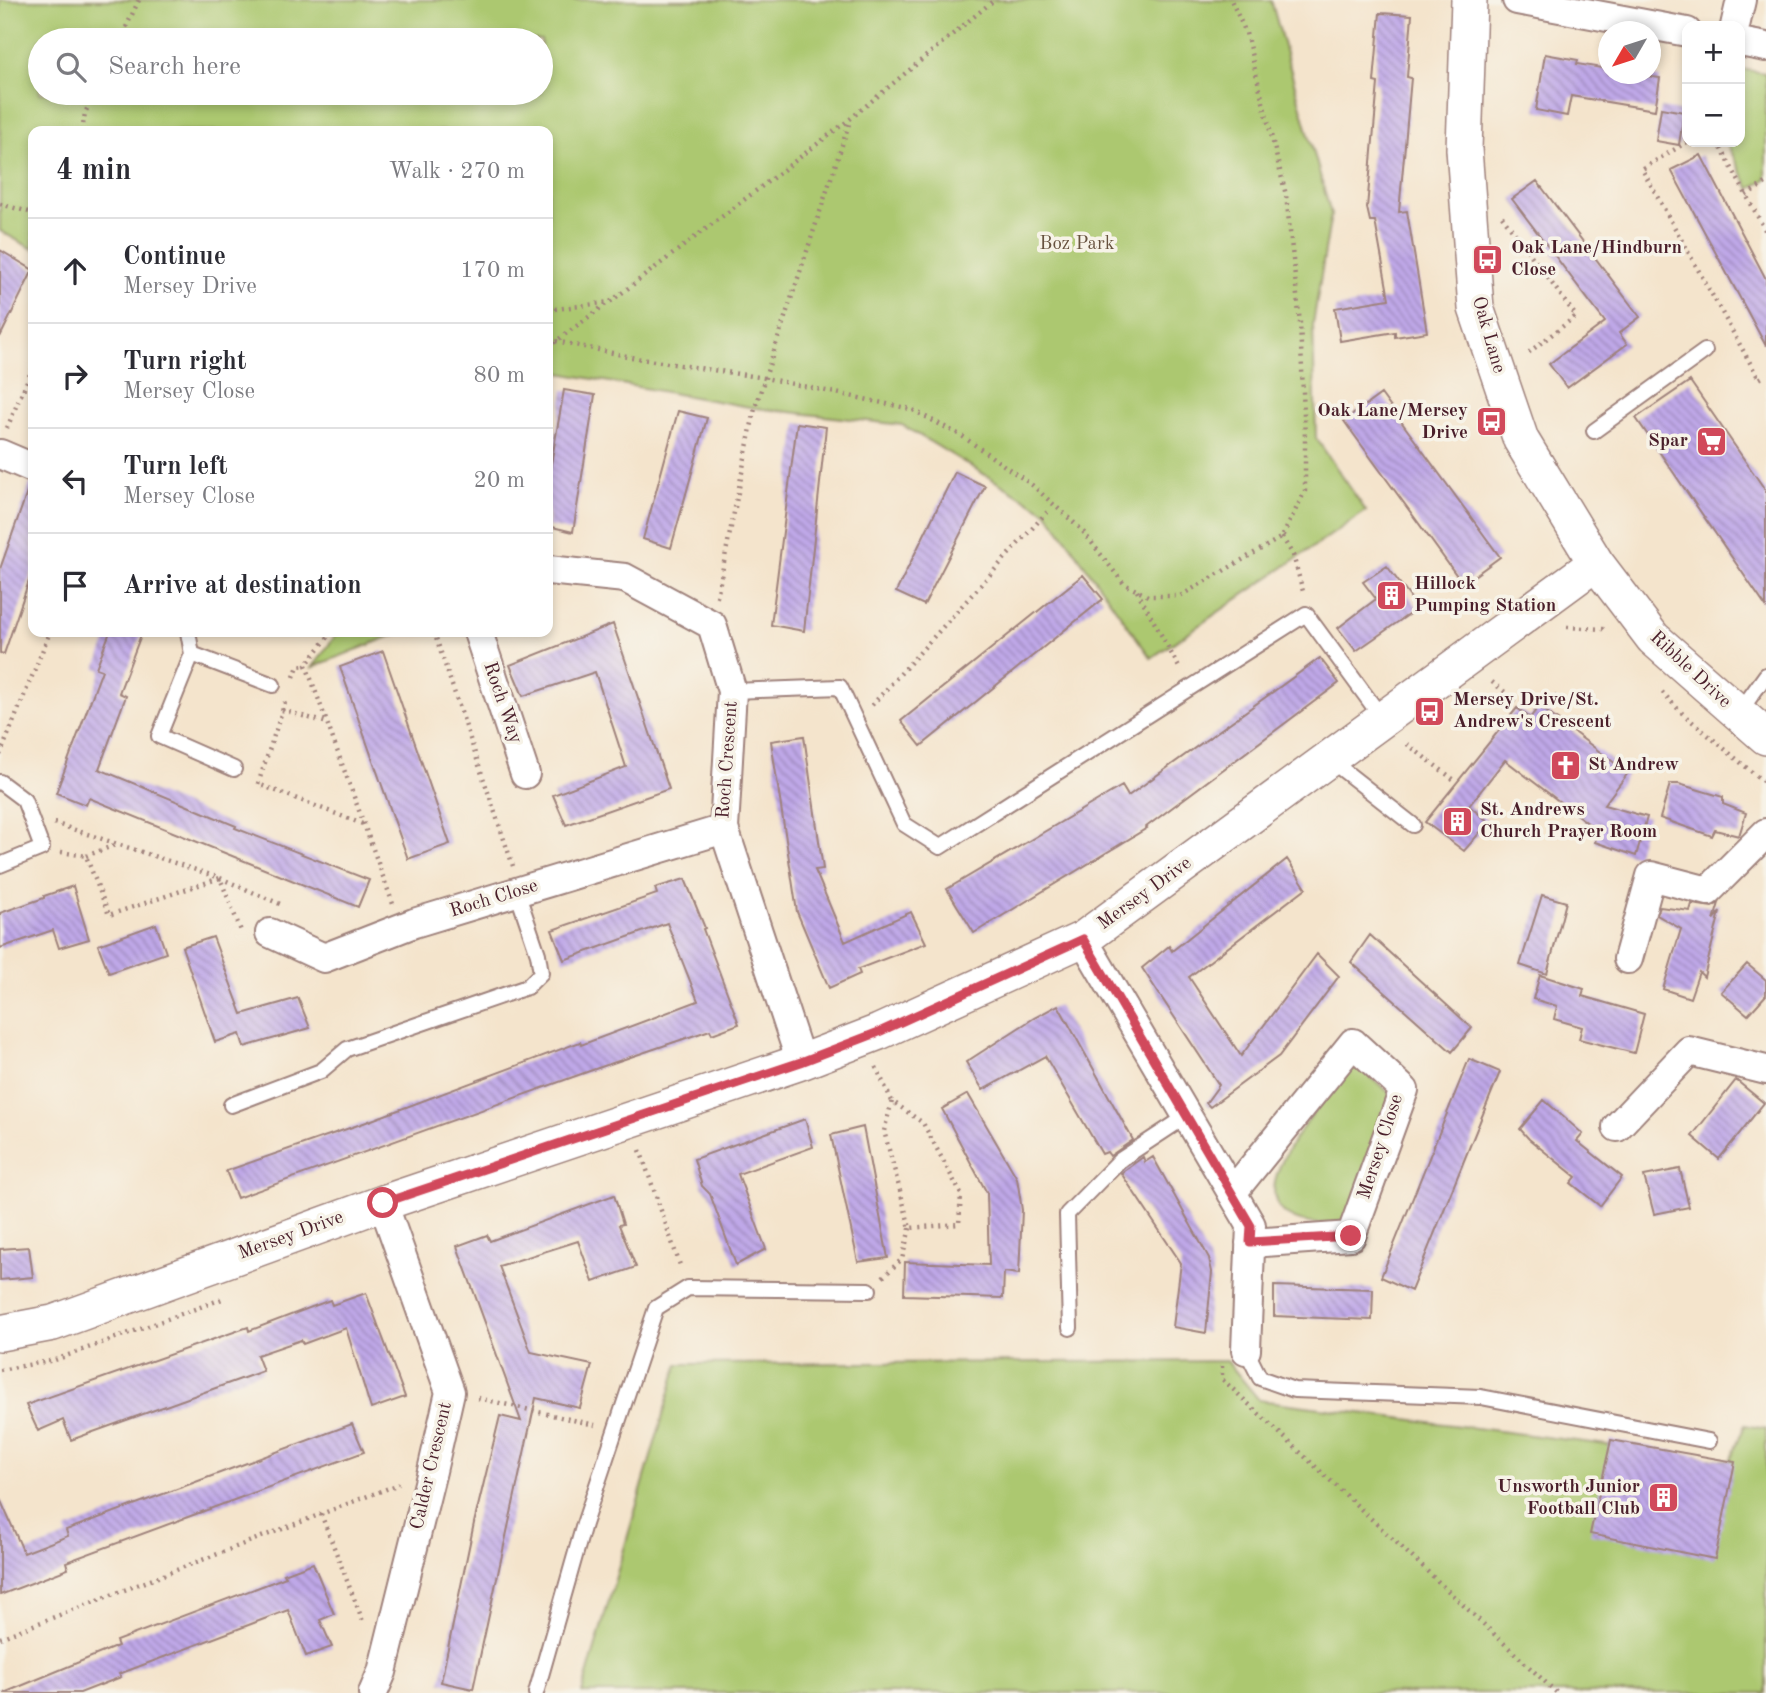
<!DOCTYPE html>
<html lang="en">
<head>
<meta charset="utf-8">
<style>
	body { margin:0; font-family:"Old Standard TT",serif; background:#f7f7f7; color:#2b2b33 }
	.controls { position:absolute; right:21px; top:21px; display:grid; overflow:hidden; border-radius:14px; box-shadow:0 4px 10px #0003 }
	.controls button { width:63px; height:63px; display:grid; place-items:center; padding:0; border:0; border-bottom:2px solid #e1e1e2; background:#fff; color:#2b2b33; font:35px sans-serif }
	.compass { position:absolute; left:1598px; top:21px; width:63px; height:63px; border-radius:50%; background:#fff; box-shadow:0 4px 10px #0003; rotate:231deg }
	.stop { position:absolute; width:21px; height:21px; margin:-16px; border:5px solid #d1495b; border-radius:50%; background:#fff }
	.stop.end { background:#d1495b; border-color:#fff; box-shadow:0 2px 7px #0008 }
	.list { margin:0; padding:0; list-style:none }
	h2 { display:flex; justify-content:space-between; align-items:center; height:91px; margin:0; padding:0 28px; font-size:30px }
	h2 small { font-size:23px; font-weight:400; color:#7c7c81 }
	.list li { display:grid; grid-template-columns:46px 1fr auto; gap:21px; align-items:center; box-sizing:border-box; height:105px; padding:0 28px; border-top:2px solid #e1e1e2 }
	.list b { display:block; font-size:26px; white-space:nowrap }
	.list p { margin:0; font-size:23px; white-space:nowrap; color:#7c7c81 }
	.list em { font-size:23px; font-style:normal; color:#7c7c81 }
	.icon { flex:none; width:38px; height:38px; fill:none; stroke:currentColor; stroke-width:2; stroke-linecap:round; stroke-linejoin:round }
	.map { position:relative; flex:none; width:1766px; height:1693px; overflow:hidden }
	.search { position:absolute; background:#fff; box-shadow:0 4px 10px #0003; left:28px; top:28px; width:525px; height:77px; display:flex; align-items:center; gap:18px; box-sizing:border-box; padding:0 24px; border-radius:38px; color:#7c7c81; font-size:26px }
	.panel { position:absolute; background:#fff; box-shadow:0 4px 10px #0003; left:28px; top:126px; width:525px; height:511px; border-radius:14px }
	.map>svg:first-child { display:block }
	.green { fill:#acc86f; stroke:#7b744d; stroke-width:2; fill-rule:evenodd }
	.building { fill:url(#building-back-hatch) }
	.lines { fill:none; stroke-linecap:round; stroke-linejoin:round }
	.service-casing { stroke:#9f827c; stroke-width:18 }
	.minor-casing { stroke:#9f827c; stroke-width:32 }
	.tertiary-casing { stroke:#9f827c; stroke-width:38 }
	.path { stroke:#9f827c; stroke-width:4.5; stroke-dasharray:2 5; stroke-linecap:butt }
	.service { stroke:#fff; stroke-width:14 }
	.minor { stroke:#fff; stroke-width:28 }
	.tertiary { stroke:#fff; stroke-width:35 }
	.route { stroke:#d1495b; stroke-width:9 }
	.labels { text-anchor:middle; dominant-baseline:central; stroke-width:7; stroke-linejoin:round; paint-order:stroke }
	.park-label { font-size:19px; fill:#67523f; stroke:#f7f3e8 }
	.poi-label { font-size:19px; font-weight:bold; fill:#4a1f2b; stroke:#f7f3e8; text-anchor:start }
	.street-label { font-size:19px; fill:#4a1f2b; stroke:#f7f3e8 }
</style>
</head>
<body>
<div class="map">
<svg width="1766" height="1693" viewBox="0 0 1766 1693">
	<defs>
		<pattern id="building-back-hatch" width="6" height="6" patternUnits="userSpaceOnUse" patternTransform="scale(1.75)"><rect width="6" height="6" fill="#bfa8e8"/><path d="M-1 5l2 2M0 0l6 6M5-1l2 2" fill="none" stroke="#9d88bc"/></pattern>
	</defs>
	<rect width="100%" height="100%" fill="#f7f3e8"/>
	<filter id="ink" filterUnits="userSpaceOnUse"><feTurbulence type="fractalNoise" baseFrequency=".0143" numOctaves="2"/><feDisplacementMap in="SourceGraphic" scale="14" xChannelSelector="R" yChannelSelector="G"/><feConvolveMatrix kernelMatrix="1 2 1 2 8 2 1 2 1" color-interpolation-filters="sRGB"/></filter>
	<filter id="wash" filterUnits="userSpaceOnUse"><feTurbulence type="fractalNoise" baseFrequency=".00686" numOctaves="4" result="noise"/><feDisplacementMap in="SourceGraphic" scale="28" xChannelSelector="R" yChannelSelector="G"/><feGaussianBlur stdDeviation="1.57" result="paint"/><feColorMatrix in="noise" values="0 0 0 0 0 0 0 0 0 0 0 0 0 0 0 0 0 1.4 0 .05"/><feComposite in="paint" operator="in"/></filter>
	<g filter="url(#wash)">
		<rect width="100%" height="100%" fill="#f4e4cc"/>
		<!-- green -->
		<path class="green" d="M0,0H1271L1331,214L1313,324L1316,438L1366,511L1151,658L1047,512L902,425L755,408L548,371V131H33V249L0,231ZM541,40V93H40V40Z
			M1740,69L1766,73V179L1750,189L1726,142H1740Z
			M338,632H401L313,667Z
			M1352,1069H1361L1391,1094L1347,1220C1330,1225 1305,1226 1289,1216C1241,1188 1323,1103 1343,1076Z
			M1227,1361L1259,1400L1730,1461L1745,1425L1766,1429V1693H582L678,1364Z"/>
		<g id="blocks">
			<!-- building -->
			<path class="building" d="M1380,13L1412,15L1407,77L1411,78L1399,212L1407,211L1427,332L1395,337V332L1340,341L1335,308L1389,299L1375,221H1370L1367,208L1378,83L1374,82Z
				M1545,54L1578,60L1577,64L1608,69V74H1632L1660,78L1655,110L1571,96L1567,116L1536,110Z
				M1661,108L1684,112L1679,145L1656,141Z
				M1701,155L1766,279V346L1671,170Z
				M1537,181L1640,317L1619,333L1627,344L1567,388L1549,364L1605,322L1512,199Z
				M0,250L33,270L0,337Z
				M1690,381L1766,491V607L1636,418Z
				M564,390L595,395L573,532L548,526V481Z
				M1381,394L1500,557L1463,584L1344,421Z
				M678,411L707,418L671,548L643,539Z
				M797,423L826,427L804,631L771,625Z
				M955,472L985,486L924,605L896,592Z
				M30,484L33,485V569L4,654L0,653V569Z
				M1387,566L1418,608L1356,651L1338,628L1376,599L1363,582Z
				M1083,575L1103,599L921,746L901,721Z
				M613,624L669,789L566,825L553,795L626,767L595,672L523,696L510,665Z
				M110,632H142L119,693L126,696L99,769L236,826L235,828L369,880L358,907L89,798L86,805L56,793L102,670L96,668Z
				M383,651L450,844L408,859L340,667Z
				M1320,658L1339,683L1146,827L1147,828L974,933L947,889L1122,786L1128,796Z
				M1539,706L1628,773L1604,805L1647,817L1636,856L1595,842L1598,831L1505,760L1469,806L1489,822L1464,851L1425,822L1517,708L1530,718Z
				M804,736L823,869L815,870L845,942L911,912L926,943L858,969L860,974L829,988L797,912L771,741Z
				M1670,784H1679L1723,797V804L1746,813L1739,836L1715,830L1712,836L1660,818Z
				M1287,859L1306,888L1189,977L1241,1056L1317,954L1339,976L1279,1056L1210,1107L1206,1103L1219,1085L1142,968L1169,946L1172,951Z
				M685,879L705,928L703,929L739,1024L712,1034L710,1030L598,1068L237,1198L226,1171L361,1124L580,1042L581,1045L698,1001L667,923L564,960L552,930L657,894L655,888Z
				M73,886L89,939L59,948L53,930L0,948V913L44,898V896Z
				M1542,895L1566,902L1547,974L1520,965Z
				M1719,903L1714,920L1720,912L1704,977L1699,972L1690,998L1663,989L1681,929L1657,915L1660,907L1690,911L1692,904L1712,907Z
				M156,924L166,953L109,973L98,945Z
				M1370,935L1472,1028L1452,1052L1351,962Z
				M213,937L242,1014L298,998L310,1028L244,1047L240,1034L215,1042L182,947Z
				M1747,964L1766,980V995L1748,1015L1721,992Z
				M1540,975L1584,989L1582,996L1644,1014L1634,1053L1579,1039L1582,1027L1554,1019L1557,1006L1533,999Z
				M1058,1005L1133,1140L1110,1156L1107,1152L1102,1154L1045,1056L983,1090L966,1062L1034,1018Z
				M1469,1059L1500,1072L1411,1291L1381,1277Z
				M1736,1080L1764,1103L1719,1159L1692,1136Z
				M968,1094L1017,1178L1022,1210L1019,1274L1004,1272L1003,1298L904,1295L905,1262L989,1265L987,1193L942,1109Z
				M1544,1100L1583,1134L1577,1141L1622,1177L1600,1206L1571,1183L1576,1177L1529,1139L1520,1129Z
				M805,1119L813,1147L738,1174L766,1249L736,1265L710,1194L702,1186L694,1159Z
				M863,1127L888,1258L858,1262L831,1135Z
				M1143,1157L1145,1162L1153,1157L1209,1258L1212,1272L1206,1333L1173,1327L1181,1263L1121,1173Z
				M1680,1169L1689,1207L1654,1214L1644,1176Z
				M614,1195L623,1224L619,1225L636,1267L593,1282L578,1241L499,1266L531,1352L592,1365L580,1408L536,1398L473,1689L441,1682L474,1523L500,1416L521,1421L457,1246L487,1235L490,1241Z
				M29,1247L33,1277L0,1280V1249Z
				M1274,1286L1373,1289L1372,1320L1274,1316Z
				M366,1293L405,1397L371,1409L346,1328L303,1344L301,1340L257,1355L263,1371L71,1440L63,1420L38,1431L26,1405L248,1327L249,1331L330,1300L332,1305Z
				M352,1424L364,1452L66,1562L68,1569L0,1595V1499L24,1553L68,1536L66,1530Z
				M1611,1440L1735,1462L1715,1559L1590,1534Z
				M313,1563L334,1614L320,1620L332,1647L306,1656L288,1610L119,1674L121,1677L80,1693H4L118,1646L116,1641L286,1577L284,1574Z"/>
		</g>
	</g>
	<g filter="url(#ink)">
		<use href="#blocks" fill-opacity="0" stroke="#9f827c" stroke-width="2"/>
		<g class="lines">
			<defs>
				<path id="service" d="M1594,431L1705,351
					M188,632L192,654L159,736L234,769
					M192,654L273,685
					M732,691L840,687L904,824L940,847L1306,614L1382,718
					M1738,714L1766,675
					M1329,759L1413,825
					M0,782L24,800L42,848L0,865
					M231,1105L321,1071L347,1049L527,987L541,973L538,954L517,892
					M1070,1328L1067,1214L1120,1160L1187,1116
					M1246,1350L1260,1378L1294,1390L1481,1397L1709,1441
					M536,1693L584,1524L656,1308L688,1288L869,1290"/>
				<path id="minor" d="M1517,0L1687,32
					M1735,26L1741,0
					M1740,42L1766,47
					M0,454L33,468
					M548,570L625,578L712,625L732,691L724,829L801,1062
					M478,632L525,774
					M270,933L324,958L414,923L724,829
					M1083,939L1251,1225L1246,1350
					M1628,959L1651,876L1708,891L1766,833
					M1617,1127L1689,1051L1766,1070
					M1232,1193L1353,1043L1404,1090L1351,1236L1250,1243
					M373,1693L382,1672L432,1471L450,1392L383,1203"/>
				<path id="tertiary" d="M1469,0L1464,149L1476,308L1521,440L1596,563L1653,638L1766,737
					M0,1333L53,1323L383,1203L801,1062L879,1032L1083,939L1596,563"/>
			</defs>
			<!-- service casing -->
			<use href="#service" class="service-casing"/>
			<!-- minor casing -->
			<use href="#minor" class="minor-casing"/>
			<!-- tertiary casing -->
			<use href="#tertiary" class="tertiary-casing"/>
			<!-- path -->
			<path class="path" d="M120,40L139,0
				M82,131L85,113L95,93
				M1687,142L1642,169L1759,379L1766,375
				M1718,142L1766,232
				M1746,195L1766,183
				M0,204L33,213
				M1502,216L1576,316L1528,353
				M548,310L610,302L850,119L994,0
				M556,341L641,359L765,378L911,409L962,436L1032,485L1081,529L1124,584L1148,596H1180L1282,537L1305,491V438L1300,323L1286,195L1246,33L1231,0
				M548,347L609,302
				M7,428L33,367
				M1282,537L1293,555L1304,595
				M1137,591L1180,669
				M717,597L755,408L850,121
				M1567,627L1603,629L1606,632
				M332,632L306,665L393,904
				M434,632L513,866
				M294,677L298,666L306,665
				M1492,682L1515,700L1545,699L1556,696
				M1662,692L1682,713L1766,784
				M285,702L258,784L365,825
				M872,705L1047,512
				M282,710L327,723
				M1407,744L1457,782
				M0,755L50,632
				M54,823L220,878L280,904
				M61,852L86,856L109,915L220,878L241,931
				M86,856L115,845
				M876,1067L892,1101L923,1123L961,1194L959,1224L910,1228L884,1131L892,1101
				M640,1150L681,1268
				M883,1277L902,1259L910,1228
				M1222,1366V1379L1557,1693
				M0,1370L55,1360L225,1298
				M478,1398L595,1425
				M321,1514L364,1624
				M0,1638L399,1484"/>
			<!-- service -->
			<use href="#service" class="service"/>
			<!-- minor -->
			<use href="#minor" class="minor"/>
			<!-- tertiary -->
			<use href="#tertiary" class="tertiary"/>
		</g>
	</g>
	<g class="lines" filter="url(#ink)">
		<!-- route -->
		<path class="route" d="M383,1203L801,1062L879,1032L1083,939L1251,1226L1250,1242L1351,1236"/>
	</g>
	<!-- icons -->
	<defs>
		<symbol id="bus-square" viewBox="-11 -11 22 22"><rect x="-9" y="-9" width="18" height="18" rx="4" fill="#d1495b" stroke="#f7f3e8"/><path d="M-5-6H5V4H4V6H2V4H-2V6H-4V4H-5ZM-3.5-4V0h7V-4ZM-3.5 1.2v1.5H-2V1.2ZM2 1.2v1.5H3.5V1.2Z" fill="#fff"/></symbol>
		<symbol id="supermarket-square" viewBox="-11 -11 22 22"><rect x="-9" y="-9" width="18" height="18" rx="4" fill="#d1495b" stroke="#f7f3e8"/><path d="M-6-5.5h2.5l.6 2H6L4.5 2H-2.5L-4.4-4H-6ZM-1.5 3.2a1.3 1.3 0 1 0 .1 0ZM3 3.2a1.3 1.3 0 1 0 .1 0Z" fill="#fff"/></symbol>
		<symbol id="building-square" viewBox="-11 -11 22 22"><rect x="-9" y="-9" width="18" height="18" rx="4" fill="#d1495b" stroke="#f7f3e8"/><path d="M-4-6H4V6H1V3H-1V6H-4ZM-2.5-4.3h1.7v1.8h-1.7ZM.8-4.3h1.7v1.8H.8ZM-2.5-1h1.7V.8h-1.7ZM.8-1h1.7V.8H.8Z" fill="#fff"/></symbol>
		<symbol id="church-square" viewBox="-11 -11 22 22"><rect x="-9" y="-9" width="18" height="18" rx="4" fill="#d1495b" stroke="#f7f3e8"/><path d="M-1.2-6h2.4v3.5h3.3v2.4h-3.3V6h-2.4V-.1h-3.3v-2.4h3.3Z" fill="#fff"/></symbol>
	</defs>
	<g fill-rule="evenodd">
		<use href="#bus-square" x="1470" y="242" width="35" height="35"/>
		<use href="#bus-square" x="1474" y="404" width="35" height="35"/>
		<use href="#supermarket-square" x="1694" y="424" width="35" height="35"/>
		<use href="#building-square" x="1374" y="578" width="35" height="35"/>
		<use href="#bus-square" x="1412" y="694" width="35" height="35"/>
		<use href="#church-square" x="1548" y="748" width="35" height="35"/>
		<use href="#building-square" x="1440" y="804" width="35" height="35"/>
		<use href="#building-square" x="1646" y="1480" width="35" height="35"/>
	</g>
	<g class="labels">
		<!-- park labels -->
		<g class="park-label">
			<text x="1077" y="244">Boz Park</text>
		</g>
		<!-- poi labels -->
		<g class="poi-label">
			<text x="1511" y="248">Oak Lane/Hindburn<tspan x="1511" dy="22">Close</tspan></text>
			<text x="1468" y="411" text-anchor="end">Oak Lane/Mersey<tspan x="1468" dy="22">Drive</tspan></text>
			<text x="1688" y="441" text-anchor="end">Spar</text>
			<text x="1414" y="584">Hillock<tspan x="1414" dy="22">Pumping Station</tspan></text>
			<text x="1453" y="700">Mersey Drive/St.<tspan x="1453" dy="22">Andrew's Crescent</tspan></text>
			<text x="1588" y="765">St Andrew</text>
			<text x="1480" y="810">St. Andrews<tspan x="1480" dy="22">Church Prayer Room</tspan></text>
			<text x="1640" y="1487" text-anchor="end">Unsworth Junior<tspan x="1640" dy="22">Football Club</tspan></text>
		</g>
		<!-- street labels -->
		<g class="street-label">
			<text transform="translate(1488 335) rotate(74)">Oak Lane</text>
			<text transform="translate(1690 670) rotate(43)">Ribble Drive</text>
			<text transform="translate(502 703) rotate(71)">Roch Way</text>
			<text transform="translate(728 760) rotate(-86)">Roch Crescent</text>
			<text transform="translate(1145 894) rotate(-36)">Mersey Drive</text>
			<text transform="translate(494 899) rotate(-17)">Roch Close</text>
			<text transform="translate(1381 1147) rotate(-72)">Mersey Close</text>
			<text transform="translate(291 1236) rotate(-20)">Mersey Drive</text>
			<text transform="translate(432 1466) rotate(-77)">Calder Crescent</text>
		</g>
	</g>
</svg>
<div class="controls">
<button>+</button>
<button>−</button>
</div>
<svg class="compass" viewBox="-18 -18 36 36"><path d="M0-13l5 13h-10z" fill="#e53935"/><path d="M0 13l5-13h-10z" fill="#7c7c81"/></svg>
<div class="stop" style="left:383px;top:1203px"></div>
<div class="stop end" style="left:1351px;top:1236px"></div>
<div class="search"><svg class="icon" aria-label="search" viewBox="0 0 24 24"><circle cx="10" cy="10" r="6"/><path d="M15 15l6 6"/></svg>Search here</div>
<section class="panel">
<h2>4 min<small>Walk · 270 m</small></h2>
<ul class="list">
<li><svg class="icon" aria-label="ahead" viewBox="0 0 24 24"><path d="M12 20V5M6 11l6-6 6 6"/></svg><div><b>Continue</b><p>Mersey Drive</p></div><em>170 m</em></li>
<li><svg class="icon" aria-label="right" viewBox="0 0 24 24"><path d="M7 20v-9h11M14 6l5 5-5 5"/></svg><div><b>Turn right</b><p>Mersey Close</p></div><em>80 m</em></li>
<li><svg class="icon" aria-label="left" viewBox="0 0 24 24"><path d="M17 20v-9H6M10 6l-5 5 5 5"/></svg><div><b>Turn left</b><p>Mersey Close</p></div><em>20 m</em></li>
<li><svg class="icon" aria-label="arrive" viewBox="0 0 24 24"><path d="M6 21V4h12l-3 4 3 4H6"/></svg><div><b>Arrive at destination</b></div></li>
</ul>
</section>
</div>
</body>
</html>
